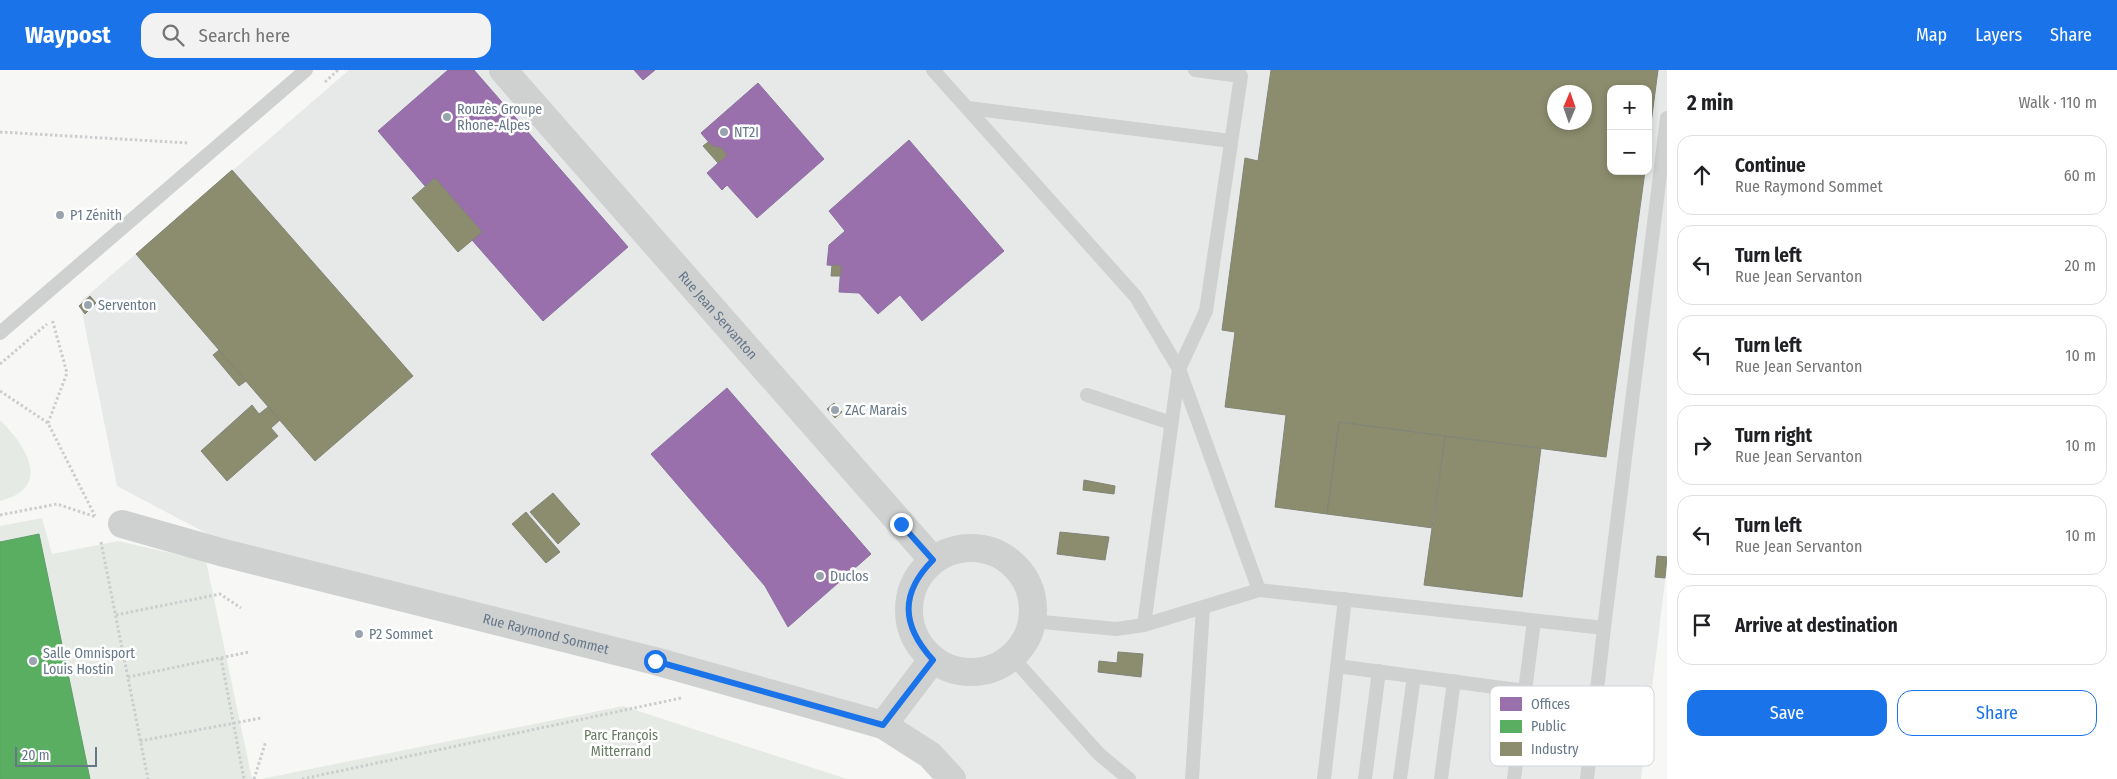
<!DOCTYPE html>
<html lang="en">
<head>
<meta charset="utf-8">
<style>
	body { margin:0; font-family:"Fira Sans Condensed",sans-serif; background:#f2f2f2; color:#202124 }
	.controls { position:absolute; right:15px; top:15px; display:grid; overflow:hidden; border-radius:10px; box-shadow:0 2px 8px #0003 }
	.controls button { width:45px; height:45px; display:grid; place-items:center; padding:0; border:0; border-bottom:1px solid #e0e0e0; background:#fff; color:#202124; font:25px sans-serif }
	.compass { position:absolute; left:1547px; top:15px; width:45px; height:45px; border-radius:50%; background:#fff; box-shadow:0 2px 8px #0003; rotate:2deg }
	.scale { position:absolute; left:15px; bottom:12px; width:82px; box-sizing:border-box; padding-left:5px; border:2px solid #678; border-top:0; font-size:14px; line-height:18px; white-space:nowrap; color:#678; -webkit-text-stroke:4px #fff; paint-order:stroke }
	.stop { position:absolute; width:15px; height:15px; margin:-11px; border:4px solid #1a73e8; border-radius:50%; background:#fff }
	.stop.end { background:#1a73e8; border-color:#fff; box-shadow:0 1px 5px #0008 }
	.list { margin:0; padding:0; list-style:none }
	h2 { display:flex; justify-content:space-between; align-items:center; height:65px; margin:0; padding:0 20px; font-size:21px }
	h2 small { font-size:16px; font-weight:400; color:#757577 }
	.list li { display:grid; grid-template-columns:32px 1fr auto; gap:15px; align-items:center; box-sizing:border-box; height:80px; margin:0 10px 10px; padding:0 10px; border:1px solid #e0e0e0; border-radius:15px }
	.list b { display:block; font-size:19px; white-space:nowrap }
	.list p { margin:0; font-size:16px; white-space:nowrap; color:#757577 }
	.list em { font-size:16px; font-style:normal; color:#757577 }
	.actions { display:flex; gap:10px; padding:15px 20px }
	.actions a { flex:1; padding:11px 0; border:1px solid #1a73e8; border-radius:15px; text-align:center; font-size:18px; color:#1a73e8 }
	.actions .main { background:#1a73e8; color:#fff }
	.icon { flex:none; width:28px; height:28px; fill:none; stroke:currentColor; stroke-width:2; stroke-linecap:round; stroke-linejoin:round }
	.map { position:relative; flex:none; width:1667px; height:709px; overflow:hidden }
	header { display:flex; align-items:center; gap:30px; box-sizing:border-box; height:70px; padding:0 25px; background:#1a73e8; color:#fff }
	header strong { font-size:24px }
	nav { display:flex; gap:28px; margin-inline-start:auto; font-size:18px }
	.search { width:350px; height:45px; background:#f2f2f2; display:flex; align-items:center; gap:12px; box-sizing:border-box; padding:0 18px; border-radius:15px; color:#757577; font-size:19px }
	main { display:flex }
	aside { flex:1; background:#fff }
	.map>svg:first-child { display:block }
	.built { fill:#e7e9e9; fill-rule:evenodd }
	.green { fill:#e6eae4 }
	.offices { fill:#9970ab; stroke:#8a72a0 }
	.public { fill:#5aae61; stroke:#5e9e6d }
	.industry { fill:#8c8c6e; stroke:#818676; fill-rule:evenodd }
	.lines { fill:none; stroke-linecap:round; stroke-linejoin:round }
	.path { stroke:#cccdce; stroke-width:3; stroke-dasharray:2.5 2.5; stroke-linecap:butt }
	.service { stroke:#cfd1d1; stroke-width:14 }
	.minor { stroke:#cfd1d1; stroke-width:28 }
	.route { stroke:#1a73e8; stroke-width:6 }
	.poi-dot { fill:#99a4ae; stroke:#fff; stroke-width:2 }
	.labels { text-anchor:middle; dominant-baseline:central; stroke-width:5; stroke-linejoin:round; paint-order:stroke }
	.poi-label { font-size:14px; fill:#678; stroke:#fff; text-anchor:start }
	.street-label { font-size:14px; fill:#678; stroke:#fff }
	.park-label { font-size:14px; fill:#657a61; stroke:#fff }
	.key { fill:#fff; stroke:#d1d6db; stroke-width:1 }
	.key-label { font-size:14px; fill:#678 }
</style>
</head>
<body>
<header>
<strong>Waypost</strong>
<div class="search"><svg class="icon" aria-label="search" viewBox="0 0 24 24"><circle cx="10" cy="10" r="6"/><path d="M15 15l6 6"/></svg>Search here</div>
<nav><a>Map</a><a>Layers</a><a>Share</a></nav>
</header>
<main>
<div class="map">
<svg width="1667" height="709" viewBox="0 0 1667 709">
	<rect width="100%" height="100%" fill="#f7f7f6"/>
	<!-- built -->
	<path class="built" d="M349,0H1667V495L1641,709H946L869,652L304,515L117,416L80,232ZM1611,19H1648V101H1611ZM1554,22H1584V52H1554Z"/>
	<!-- green -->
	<path class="green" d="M0,350C25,374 54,418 0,431Z
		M42,448L52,484L118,471L206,491L252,709H0V456Z
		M623,636L847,709H261Z"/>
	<!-- offices -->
	<path class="offices" d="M448,0H474L628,177L543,251L472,170L482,162L435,108L425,116L378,61Z
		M634,0H655L643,10Z
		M758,13L824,89L757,148L727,115L722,120L707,103L727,85L721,78L712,76L701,63Z
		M909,70L1004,181L922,251L900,225L878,244L859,223L839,222L841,196L827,195L829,175L845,161L829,141Z
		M727,318L871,484L788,557L765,516L651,384Z"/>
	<!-- public -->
	<path class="public" d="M39,464L90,709H0V472Z"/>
	<!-- industry -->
	<path class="industry" d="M1271,0H1658L1648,76V19H1611V101H1645L1606,387L1339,352L1327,444L1275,437L1286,345L1225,337L1235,262L1222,260L1245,88L1258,91ZM1554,22H1584V52H1554Z
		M708,72L712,76L721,78L727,85L718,93L703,76Z
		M232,100L413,306L315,391L136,184Z
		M435,108L482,162L458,182L412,128Z
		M832,195L841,196L840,206H831Z
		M90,226L96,233L85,244L79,236Z
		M219,280L246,311L239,316L213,285Z
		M834,333L842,342L835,348L827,339Z
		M252,335L259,344L268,337L280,350L271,358L278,366L227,411L201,381Z
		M1339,352L1445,366L1433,458L1327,444Z
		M1445,366L1541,378L1522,527L1424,515Z
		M1084,410L1115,416L1114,424L1083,420Z
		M553,423L580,454L558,474L530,442Z
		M526,442L560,482L546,493L512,454Z
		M1060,462L1109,467L1105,490L1057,484Z
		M1657,486L1667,487L1665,508L1655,507Z
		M1118,582L1143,584L1141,607L1098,602L1099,591L1117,593Z"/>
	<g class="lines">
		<!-- path -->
		<path class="path" d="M325,12L338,0
			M0,62L189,73
			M0,294L47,254
			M0,321L48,353L95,446
			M48,353L67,303L52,249
			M0,445L57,434L96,447
			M101,472L148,709
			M116,545L220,524L241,538
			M221,588L244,709
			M128,607L249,582
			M140,671L261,648
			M254,709L266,671
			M302,709L681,628"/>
		<!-- service -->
		<path class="service" d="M933,0L1136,227L1179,299L1259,520
			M968,38L1231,71
			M0,263L306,0
			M1087,325L1171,353
			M1032,551L1116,559L1144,555L1259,520L1604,558L1667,48
			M1144,555L1179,299L1206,241L1241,6L1195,0
			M1011,586L1099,684L1129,709
			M1337,596L1525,621L1534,551
			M1192,709L1203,538
			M1324,709L1345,529
			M1365,709L1379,601
			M1400,709L1414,606
			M1441,709L1454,611
			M1514,709L1525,621
			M1587,709L1604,558"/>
		<!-- minor -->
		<g class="minor">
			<path id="s1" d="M503,0L933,490"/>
			<path id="s2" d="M122,454L224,483L655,591L883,655L930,685L952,709"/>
			<circle cx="971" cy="540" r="62"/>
			<path d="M883,655L933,589"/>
		</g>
	</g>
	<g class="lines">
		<!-- route -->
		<path class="route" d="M655,591L883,655L933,590C901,555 900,523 933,490L901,454"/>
	</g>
	<!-- markers -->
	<g class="poi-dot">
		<circle cx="447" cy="47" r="5"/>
		<circle cx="724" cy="62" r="5"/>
		<circle cx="60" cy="145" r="5"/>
		<circle cx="88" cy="235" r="5"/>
		<circle cx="835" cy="340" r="5"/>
		<circle cx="820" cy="506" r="5"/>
		<circle cx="359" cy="564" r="5"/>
		<circle cx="33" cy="591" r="5"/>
	</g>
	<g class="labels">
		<!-- poi labels -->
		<g class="poi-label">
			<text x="457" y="39">Rouzès Groupe<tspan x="457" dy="16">Rhone-Alpes</tspan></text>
			<text x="734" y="62">NT2I</text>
			<text x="70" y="145">P1 Zénith</text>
			<text x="98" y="235">Serventon</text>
			<text x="845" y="340">ZAC Marais</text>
			<text x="830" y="506">Duclos</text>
			<text x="369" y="564">P2 Sommet</text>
			<text x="43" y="583">Salle Omnisport<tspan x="43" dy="16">Louis Hostin</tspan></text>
		</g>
		<!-- street labels -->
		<g class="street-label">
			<text stroke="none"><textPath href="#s1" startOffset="326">Rue Jean Servanton</textPath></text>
			<text stroke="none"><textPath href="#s2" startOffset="438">Rue Raymond Sommet</textPath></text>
		</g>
		<!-- park labels -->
		<g class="park-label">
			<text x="621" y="665">Parc François<tspan x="621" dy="16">Mitterrand</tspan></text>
		</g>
	</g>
	<!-- legend -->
	<rect x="1490" y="616" width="164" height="80" rx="8" class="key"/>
	<rect x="1500" y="627" width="22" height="14" fill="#9970ab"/>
	<rect x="1500" y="650" width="22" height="13" fill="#5aae61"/>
	<rect x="1500" y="672" width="22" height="14" fill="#8c8c6e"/>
	<g class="key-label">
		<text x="1531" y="639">Offices</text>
		<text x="1531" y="661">Public</text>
		<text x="1531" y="684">Industry</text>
	</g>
</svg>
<div class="controls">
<button>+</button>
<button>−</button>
</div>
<svg class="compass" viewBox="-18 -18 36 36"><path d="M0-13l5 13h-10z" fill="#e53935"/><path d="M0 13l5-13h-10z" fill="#757577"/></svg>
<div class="scale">20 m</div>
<div class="stop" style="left:655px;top:591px"></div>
<div class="stop end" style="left:901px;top:454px"></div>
</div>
<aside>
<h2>2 min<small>Walk · 110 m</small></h2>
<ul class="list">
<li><svg class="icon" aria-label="ahead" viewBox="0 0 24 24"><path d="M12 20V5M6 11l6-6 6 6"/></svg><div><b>Continue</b><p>Rue Raymond Sommet</p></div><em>60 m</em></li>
<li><svg class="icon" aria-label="left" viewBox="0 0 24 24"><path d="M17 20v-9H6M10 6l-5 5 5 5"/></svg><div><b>Turn left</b><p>Rue Jean Servanton</p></div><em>20 m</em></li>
<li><svg class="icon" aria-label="left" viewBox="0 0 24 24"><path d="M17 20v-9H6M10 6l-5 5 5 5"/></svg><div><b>Turn left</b><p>Rue Jean Servanton</p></div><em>10 m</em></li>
<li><svg class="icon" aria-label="right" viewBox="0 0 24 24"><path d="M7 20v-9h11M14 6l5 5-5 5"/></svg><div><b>Turn right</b><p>Rue Jean Servanton</p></div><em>10 m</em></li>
<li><svg class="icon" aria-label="left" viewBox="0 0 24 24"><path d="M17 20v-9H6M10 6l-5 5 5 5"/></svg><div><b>Turn left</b><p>Rue Jean Servanton</p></div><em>10 m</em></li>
<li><svg class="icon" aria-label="arrive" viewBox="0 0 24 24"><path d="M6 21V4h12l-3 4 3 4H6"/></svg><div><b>Arrive at destination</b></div></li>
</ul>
<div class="actions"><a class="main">Save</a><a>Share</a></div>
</aside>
</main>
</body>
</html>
